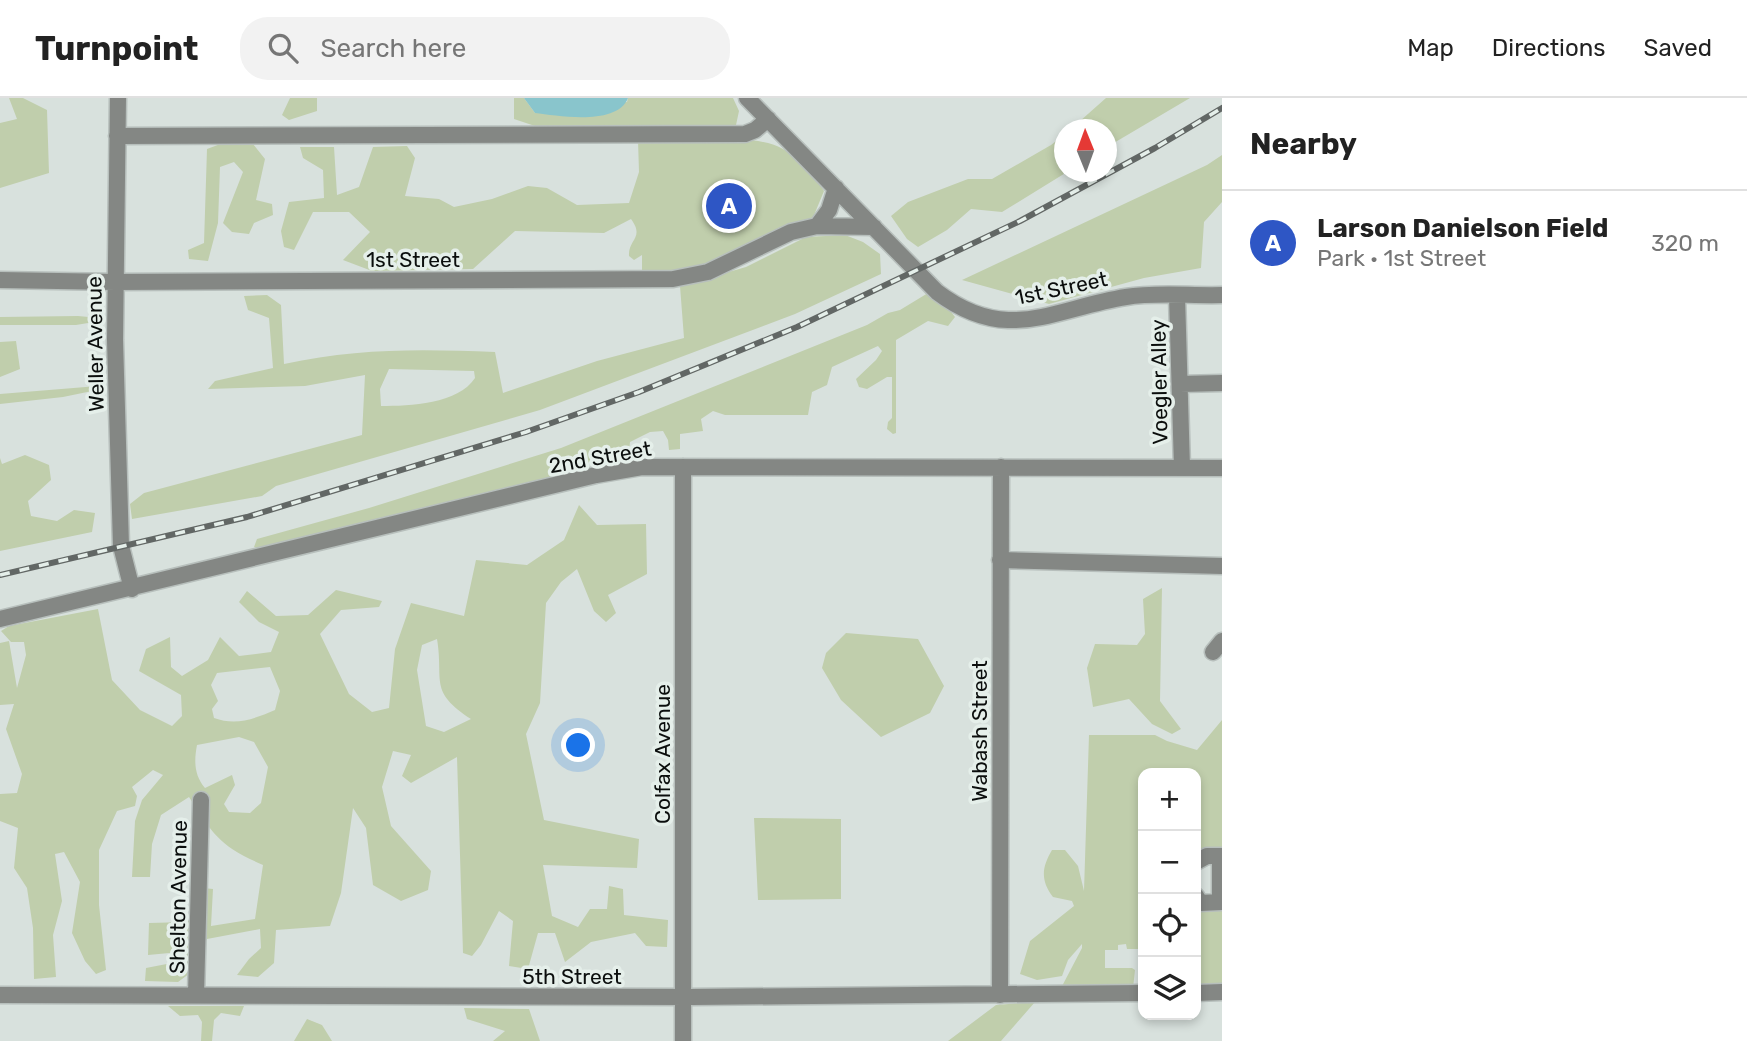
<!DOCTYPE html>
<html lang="en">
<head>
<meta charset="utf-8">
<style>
	body { margin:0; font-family:Rubik,sans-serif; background:#f2f2f2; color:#222 }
	.controls { position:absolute; right:21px; bottom:21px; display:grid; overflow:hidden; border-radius:14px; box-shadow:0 4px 10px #0003 }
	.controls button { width:63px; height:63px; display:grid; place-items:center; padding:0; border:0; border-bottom:2px solid #e0e0e0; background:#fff; color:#222; font:35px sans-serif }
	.compass { position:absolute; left:1054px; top:21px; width:63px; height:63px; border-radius:50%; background:#fff; box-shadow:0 4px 10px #0003; rotate:359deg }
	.you { position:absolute; left:579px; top:648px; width:24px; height:24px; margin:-18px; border:5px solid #fff; border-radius:50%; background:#1a73e8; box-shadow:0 0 0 10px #1a73e833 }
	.badge { display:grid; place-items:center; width:46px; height:46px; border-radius:50%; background:#2e56c5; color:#fff; font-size:23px; font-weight:700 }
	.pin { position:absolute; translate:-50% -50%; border:4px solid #fff; box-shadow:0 2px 7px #0006 }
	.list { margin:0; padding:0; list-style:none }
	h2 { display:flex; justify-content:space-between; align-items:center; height:91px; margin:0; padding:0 28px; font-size:30px }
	h2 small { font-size:23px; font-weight:400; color:#767676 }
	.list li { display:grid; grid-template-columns:46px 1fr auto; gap:21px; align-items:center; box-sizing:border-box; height:105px; padding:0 28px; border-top:2px solid #e0e0e0 }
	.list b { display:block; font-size:26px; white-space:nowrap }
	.list p { margin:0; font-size:23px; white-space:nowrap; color:#767676 }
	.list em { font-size:23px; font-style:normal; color:#767676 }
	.icon { flex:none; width:38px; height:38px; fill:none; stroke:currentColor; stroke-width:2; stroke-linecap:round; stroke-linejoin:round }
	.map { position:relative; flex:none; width:1222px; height:943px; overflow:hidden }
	header { display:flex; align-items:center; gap:42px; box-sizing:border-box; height:98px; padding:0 35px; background:#fff; border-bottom:2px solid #e0e0e0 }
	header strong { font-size:33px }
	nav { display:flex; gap:38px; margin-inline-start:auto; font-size:24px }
	.search { width:490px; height:63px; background:#f2f2f2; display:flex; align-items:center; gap:18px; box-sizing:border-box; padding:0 24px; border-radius:28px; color:#767676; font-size:26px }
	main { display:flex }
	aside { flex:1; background:#fff }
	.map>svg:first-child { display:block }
	.green { fill:#c0ceac; fill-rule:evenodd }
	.water { fill:#89c5cc }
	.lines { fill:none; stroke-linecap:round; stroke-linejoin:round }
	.minor-casing { stroke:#b7bfbc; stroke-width:19 }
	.minor { stroke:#848784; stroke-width:16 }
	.rail-casing { stroke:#626765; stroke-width:6 }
	.rail { stroke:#e5efea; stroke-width:3.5; stroke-dasharray:10; stroke-linecap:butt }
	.labels { text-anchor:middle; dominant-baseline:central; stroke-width:7; stroke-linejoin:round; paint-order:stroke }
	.street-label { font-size:21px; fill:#0b0e0d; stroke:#e5efea }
</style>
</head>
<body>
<header>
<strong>Turnpoint</strong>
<div class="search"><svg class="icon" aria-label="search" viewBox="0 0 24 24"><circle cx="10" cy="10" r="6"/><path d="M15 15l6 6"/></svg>Search here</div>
<nav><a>Map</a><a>Directions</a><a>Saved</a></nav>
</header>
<main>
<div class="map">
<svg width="1222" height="943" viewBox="0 0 1222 943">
	<rect width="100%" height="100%" fill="#d8e1dd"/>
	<!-- green -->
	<path class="green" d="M9,0H23L47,12L49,75L0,90V25L17,21Z
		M290,0H317V13L289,22L282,17Z
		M514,0H524L535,15L627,4L628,0H733L739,13L736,27L544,31L514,21Z
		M1106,0H1190L1107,49L1106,32L1071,31Z
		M1064,37V74H1067L1002,114L971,111L947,132L918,149L907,141L891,118L908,104L968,81H992L1051,47Z
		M638,42C672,42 755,34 783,51C799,61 814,77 824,93L812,122L719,164L673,174L642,175V157L634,162L629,158C628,141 645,140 631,121L604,135L515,133L473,171L372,173L343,162L370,134L349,114H313L294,152L284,149L281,133L289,104L324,100L323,72L303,60L300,49H334L337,97L359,89L373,49L407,48L415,60L405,98L439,101L454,109L492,101L528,88L547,90L577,107L629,105L639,74Z
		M223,45L253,46L265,61L256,102L272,106L273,117L254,125L249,136L232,134L223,125L243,74L234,64L220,69L218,125L208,163L189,161L188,152L204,145L207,51Z
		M1222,57V104L1204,124L1201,170L1144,180L1049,206L962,182L1207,67Z
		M845,137L863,144L880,156L881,176L795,216L540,312L276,388L262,398L132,421L130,406L144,395L362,337L365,277L305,288L208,291L215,283L273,270L269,220L248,212L244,198L267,197L281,207L284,266C356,250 422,251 495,254L503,295L597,263L684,240L680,188L746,169L806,139ZM389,271L474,273L475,280C458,306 410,308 381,308L380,291Z
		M928,195L946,207L955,219L948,228L928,223L896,242V335L893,336L887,331L888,324L892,320V279H887L867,291L859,289L856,281L876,262L882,253L878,248L832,269L827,287L812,294L808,317H725L713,313L701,321L703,333L680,336V351L669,352L668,342L663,333L650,334L630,344L629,353L625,358L610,351L575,373L262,452L254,449L257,441L369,410L561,350L867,227L888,215L900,212Z
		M78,218L99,220L100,223L76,227H0V219Z
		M16,243L20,271L0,279V244Z
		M98,288L97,292L63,299L0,306V296Z
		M25,357L49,367L51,382L28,403L31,418L57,423L74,412L95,415L92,434L0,453V360L2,366Z
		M579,407L597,427L646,426L647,476L608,497L616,515L606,524L594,513L577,471L561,484L546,505L540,605L526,636L544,722L639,741L637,770L543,767L552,818L578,829L590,811H607L609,788L623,791L624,817L668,822L667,849L646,848L635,835L591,844L565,864L555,835H538L528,871L509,868L513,823L499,813L481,847L472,858L463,855L457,659L411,685L402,678L411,657L393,653L382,689L391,728L431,773L428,792L401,803L373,787L366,730L353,710L341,795L330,828L276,832L274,865L258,879L237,877L249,861L261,850L260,831L207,841L193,873L178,884L145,883L146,870L177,864L180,854L148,857L149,825L187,824L196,816L203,790L213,791L211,828L255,821L263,767C220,748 214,738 189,699L161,717L152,746L150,779H132L135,723L142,702L163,677L153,672L132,689L137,698L135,708L117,713L99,752V807L106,872L96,876L85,863L72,835L80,784L64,754L55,756L62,803L53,837L56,879L34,881L33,830L27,790L14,770L18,730L0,723V696L17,695L22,676L6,631L14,606L0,607V545L9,543L17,590L26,557L24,544H11L1,533L9,528L98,511L112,582L140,612L172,628L182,618L181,597L139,573L146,551L170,539L171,569L182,578L208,562L220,539L239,558L271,554L279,534L259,524L239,504L247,493L276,518L308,517L336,492L382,503L379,509L341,512L320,536L349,596L372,614L389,610L395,551L411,505L464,518L476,462L527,467L564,442ZM437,541C444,583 428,593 471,621L444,634L426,628L417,572L422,547ZM270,569L280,593L275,612C254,621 236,628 214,620L212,611L218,603L211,587L217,575ZM239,639L254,644L268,669L261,705L250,715L229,714L224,706L235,687L232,677L205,690C194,677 194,663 197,647Z
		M1162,490L1160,603L1181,631L1172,636L1152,626L1129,601L1093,609L1087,570L1095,546L1137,547L1145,536L1143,501Z
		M846,535L918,541L944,588L930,615L881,639L841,602L822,570L826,555Z
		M1222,622V753L1196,757V675H1143V851H1127L1126,846L1118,847V852H1105V870H1132L1135,872L1133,890L1060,892L1082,850V846L1068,862L1062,878L1037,882L1020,876L1030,843L1074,808L1072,803L1053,799C1040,782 1042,769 1052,752H1065L1078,768L1084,793L1089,637H1155L1167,643L1197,652Z
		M754,720L841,721V801L758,802Z
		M1196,806L1222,808V887L1196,888Z
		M1035,904L1001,943H948L996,907Z
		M168,908H244L240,918L221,915L214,922L212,943H201L202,924L198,917L180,918Z
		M464,910L529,911L540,943H493L505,933L467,921Z
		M307,921L322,927L332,943H294Z"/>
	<!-- water -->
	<path class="water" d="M524,0H628C617,28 559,18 535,15Z"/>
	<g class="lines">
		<defs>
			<path id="minor" d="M118,0L115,242L121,448L132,491
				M747,0L937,194C1007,247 1052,211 1126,199C1155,194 1192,198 1222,197
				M117,38L745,36L755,32L768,21
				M817,128L829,112L836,90
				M0,182L115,184L673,181L708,174L791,134L817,128L874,129
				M1177,198L1182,370
				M1180,286L1222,285
				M683,369V943
				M1000,462L1222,468
				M0,521L596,377L642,369L1222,370
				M1213,554L1222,543
				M1196,764L1207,758H1222
				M1196,798L1200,805L1222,804
				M1220,804V758
				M1196,895L1222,894
				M0,897L692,899L1143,895
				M196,897L201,702
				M1000,897L1001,369"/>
		</defs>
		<!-- minor casing -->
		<use href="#minor" class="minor-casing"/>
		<!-- minor -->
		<use href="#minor" class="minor"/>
		<defs>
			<path id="rail" d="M0,477L247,419L526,334L639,294L797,229L1020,123L1155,50L1222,10"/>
		</defs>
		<!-- rail casing -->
		<use href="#rail" class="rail-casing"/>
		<!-- rail -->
		<use href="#rail" class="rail"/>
	</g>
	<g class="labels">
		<!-- street labels -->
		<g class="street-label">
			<text x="413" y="161">1st Street</text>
			<text transform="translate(1061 190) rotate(-12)">1st Street</text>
			<text transform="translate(95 246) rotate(-91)">Weller Avenue</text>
			<text transform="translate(1159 284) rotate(-91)">Voegler Alley</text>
			<text transform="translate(600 359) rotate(-10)">2nd Street</text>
			<text transform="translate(979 633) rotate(-90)">Wabash Street</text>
			<text transform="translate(662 656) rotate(-90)">Colfax Avenue</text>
			<text transform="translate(178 799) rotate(-89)">Shelton Avenue</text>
			<text x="572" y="878">5th Street</text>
		</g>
	</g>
</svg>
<div class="controls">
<button>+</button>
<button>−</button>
<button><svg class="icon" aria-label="locate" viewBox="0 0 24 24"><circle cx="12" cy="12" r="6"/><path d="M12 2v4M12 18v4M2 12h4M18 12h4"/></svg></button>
<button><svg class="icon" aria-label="layers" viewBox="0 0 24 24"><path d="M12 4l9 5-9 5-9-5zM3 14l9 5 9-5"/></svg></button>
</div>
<svg class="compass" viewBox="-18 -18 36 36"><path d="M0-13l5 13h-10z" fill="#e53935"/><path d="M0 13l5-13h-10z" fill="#767676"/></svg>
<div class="you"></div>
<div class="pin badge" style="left:729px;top:108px">A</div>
</div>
<aside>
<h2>Nearby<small></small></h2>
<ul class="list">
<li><span class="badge">A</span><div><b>Larson Danielson Field</b><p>Park · 1st Street</p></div><em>320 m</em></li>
</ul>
</aside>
</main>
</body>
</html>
